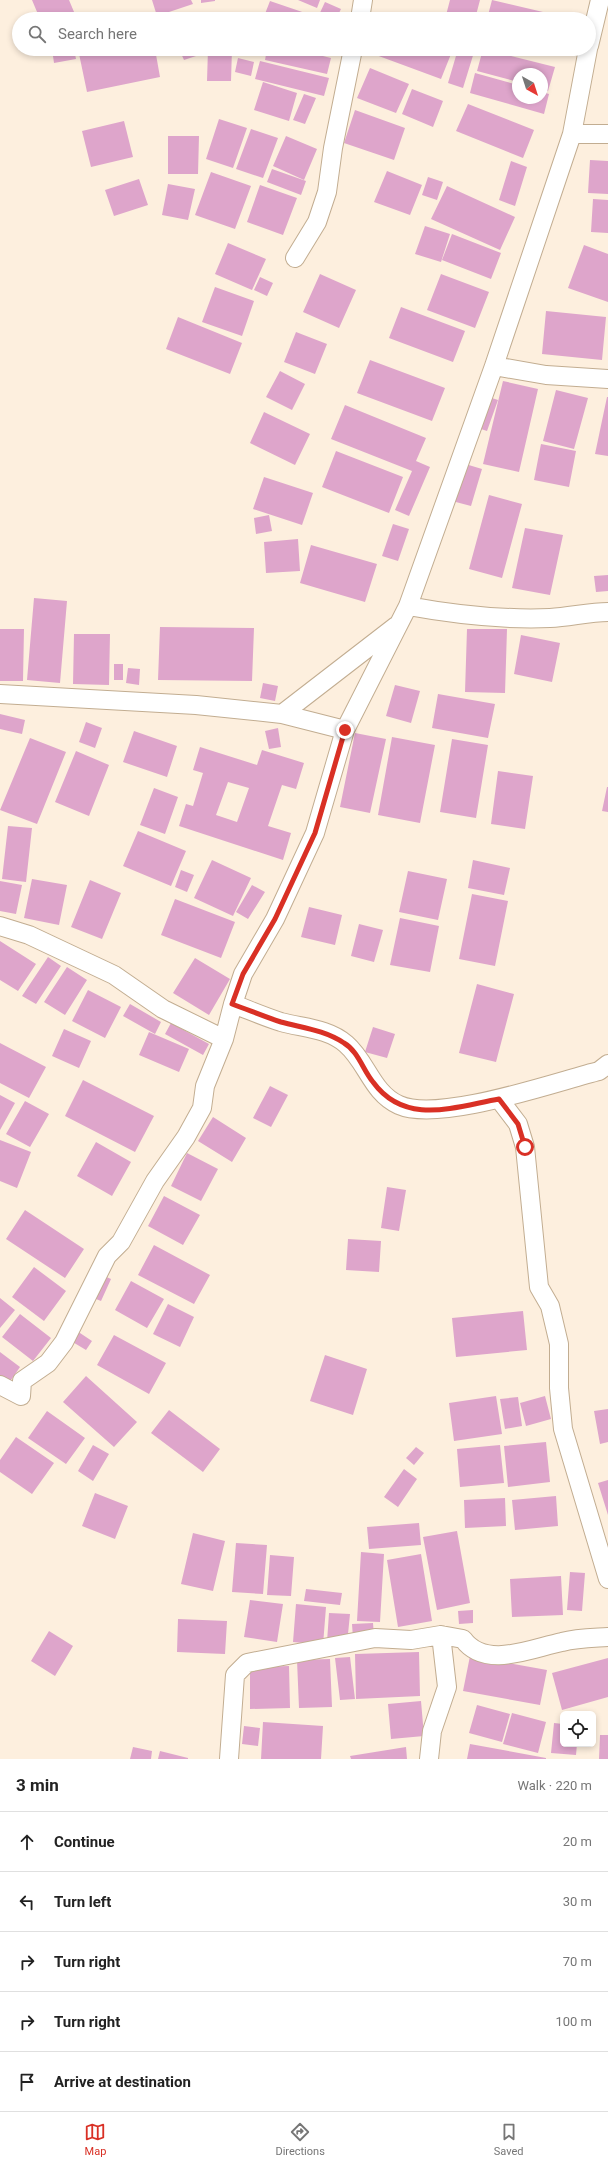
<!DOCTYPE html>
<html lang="en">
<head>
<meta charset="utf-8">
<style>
	body { margin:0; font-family:Roboto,sans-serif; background:#f2f2f2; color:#222 }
	.controls { position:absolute; right:12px; bottom:12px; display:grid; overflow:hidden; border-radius:6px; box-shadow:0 2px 6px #0003 }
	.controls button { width:36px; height:36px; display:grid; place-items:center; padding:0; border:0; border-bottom:1px solid #e0e0e0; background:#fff; color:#222; font:20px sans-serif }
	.compass { position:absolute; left:512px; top:68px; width:36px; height:36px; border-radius:50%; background:#fff; box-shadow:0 2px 6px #0003; rotate:141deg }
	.stop { position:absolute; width:12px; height:12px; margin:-9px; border:3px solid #d93025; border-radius:50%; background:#fff }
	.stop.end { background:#d93025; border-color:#fff; box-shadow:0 1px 4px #0008 }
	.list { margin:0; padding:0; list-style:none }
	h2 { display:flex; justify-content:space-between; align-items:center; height:52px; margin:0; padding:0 16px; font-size:17px }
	h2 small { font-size:13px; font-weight:400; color:#767676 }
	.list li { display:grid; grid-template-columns:26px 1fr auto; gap:12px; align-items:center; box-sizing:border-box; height:60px; padding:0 16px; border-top:1px solid #e0e0e0 }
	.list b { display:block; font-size:15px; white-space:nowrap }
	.list em { font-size:13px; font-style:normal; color:#767676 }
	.icon { flex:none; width:22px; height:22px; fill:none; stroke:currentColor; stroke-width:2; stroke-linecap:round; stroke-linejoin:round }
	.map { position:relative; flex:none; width:608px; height:1759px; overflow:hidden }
	.search { position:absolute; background:#fff; box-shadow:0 2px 6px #0003; left:12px; right:12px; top:12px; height:44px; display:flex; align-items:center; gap:10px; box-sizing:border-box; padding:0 14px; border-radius:22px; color:#767676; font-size:15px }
	.sheet { height:352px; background:#fff }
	nav { display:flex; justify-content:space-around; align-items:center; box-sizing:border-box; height:56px; border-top:1px solid #e0e0e0; background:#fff; font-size:11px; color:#767676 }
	nav a { display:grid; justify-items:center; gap:2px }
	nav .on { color:#d93025 }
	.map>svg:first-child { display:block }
	.building { fill:#dea5cb; fill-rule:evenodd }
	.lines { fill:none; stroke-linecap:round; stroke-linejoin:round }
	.street-casing { stroke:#c2ad91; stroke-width:20 }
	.street { stroke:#fff; stroke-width:18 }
	.route { stroke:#d93025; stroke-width:5 }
</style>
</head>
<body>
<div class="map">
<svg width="608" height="1759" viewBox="0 0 608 1759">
	<rect width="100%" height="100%" fill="#fdefde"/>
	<!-- building -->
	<path class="building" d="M32,0H69L77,19H40Z
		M152,0H191L193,4L157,16Z
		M201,0H215V1L201,3Z
		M298,0H320L317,8Z
		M450,0H480L475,19H445Z
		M492,0L560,16L559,19H487Z
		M270,1L314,16V19H263Z
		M325,2L341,9L336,19H323L318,17Z
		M209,16L233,17V19H209Z
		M52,49H74L76,59L54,63Z
		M78,49H155L160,77L87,92Z
		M179,49H204L205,53L184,60Z
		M208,49H232L231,81H207Z
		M267,49H294L331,58L327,74L265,60Z
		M379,49H453L441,79L376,55Z
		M458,49H475L463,88L448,83Z
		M483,49L555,67L548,91L542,89V74H518V82L477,71Z
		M238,58L254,62L251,76L235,72Z
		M260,61L329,78L324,96L255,79Z
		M370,68L409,84L396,113L357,98Z
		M475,73L518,85V98H542V92L549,94L544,114L470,93Z
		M263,82L297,93L289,121L254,110Z
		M412,89L443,101L433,127L402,114Z
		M304,94L316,98L305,124L293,120Z
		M468,104L534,130L523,158L456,131Z
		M355,110L405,128L394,160L344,143Z
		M219,119L247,128L233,168L206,159Z
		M124,121L133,157L91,167L82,131Z
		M251,129L278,138L263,178L236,169Z
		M168,136H199L198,174H168Z
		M286,136L317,149L304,180L273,166Z
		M590,160L608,161V194L588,193Z
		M511,161L527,167L515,206L499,200Z
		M272,169L306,181L301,195L267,182Z
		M387,171L422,185L410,215L374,202Z
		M211,172L251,186L235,229L195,215Z
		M428,177L443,182L437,200L422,195Z
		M139,179L148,205L114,216L105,190Z
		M168,184L195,189L188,220L162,215Z
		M260,185L297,198L283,235L247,222Z
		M447,186L515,217L500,250L431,219Z
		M593,199L608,200V233L591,232Z
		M425,226L450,234L441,262L415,254Z
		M452,234L501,253L491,279L442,260Z
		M228,243L266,259L252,290L215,274Z
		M584,245L608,254V302L568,288Z
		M320,274L356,290L339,328L303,312Z
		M441,274L489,292L475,328L427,310Z
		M260,277L273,283L267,296L254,290Z
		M215,287L254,301L242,336L202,322Z
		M401,307L465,331L453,362L389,338Z
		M546,311L606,317L602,360L542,354Z
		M178,317L242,343L230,374L166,349Z
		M296,332L327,344L315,374L284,362Z
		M370,360L445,388L432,421L357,393Z
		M280,371L305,384L292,410L266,397Z
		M503,381L538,389L519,472L483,464Z
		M556,390L588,398L574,449L543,441Z
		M489,397L498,400L487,431L478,428Z
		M607,397H608V456L595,454Z
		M345,405L426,438L416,461L430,467L409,516L395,510L412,471L331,439Z
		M264,412L310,434L295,465L250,443Z
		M541,444L576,451L569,487L534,480Z
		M336,451L403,477L389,513L322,487Z
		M462,463L482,469L471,506L452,501Z
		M264,477L313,493L302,525L253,509Z
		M489,495L522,504L502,578L469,569Z
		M269,515L272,531L256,534L254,518Z
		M393,524L409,529L398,561L382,556Z
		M525,528L563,535L550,595L512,588Z
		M298,539L300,571L266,573L264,542Z
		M311,545L377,564L365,602L300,583Z
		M608,575V591L596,592L594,576Z
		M34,598L67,601L60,683L27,680Z
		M160,627L254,628L252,681L158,680Z
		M0,629H24L23,681H0Z
		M467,629H507L505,693L465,692Z
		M74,634H110L109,685L73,684Z
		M521,635L560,643L552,682L514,674Z
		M114,664H123V680H114Z
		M128,668L140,669L139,685L126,683Z
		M263,683L278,686L275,701L260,698Z
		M395,685L420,691L411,723L386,716Z
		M438,694L495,704L488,738L432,728Z
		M0,714L25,720L22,734L0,729Z
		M86,722L102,728L95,748L79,742Z
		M278,728L281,747L269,749L265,731Z
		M134,731L177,746L167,777L123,762Z
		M355,733L386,739L370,813L340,807Z
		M392,737L435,745L420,823L378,815Z
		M30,738L66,752L37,824L0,810Z
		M452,739L488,745L476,818L440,812Z
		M200,747L257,765L262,750L304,763L296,789L282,785L268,826L291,833L283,860L179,826L186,804L193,806L203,773L193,770ZM228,782L249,788L237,822L216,815Z
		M76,751L109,765L89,816L55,802Z
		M498,771L533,776L525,829L491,824Z
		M607,787H608V812L602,811Z
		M154,788L178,797L165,834L140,825Z
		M8,826L32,828L26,882L2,879Z
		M138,831L186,851L171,886L123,866Z
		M212,860L251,878L233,916L194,898Z
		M473,860L510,868L504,895L468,888Z
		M181,870L194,875L187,892L175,887Z
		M408,871L447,879L438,920L399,912Z
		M32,879L67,885L59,925L24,918Z
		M90,880L121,893L102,939L71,927Z
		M0,881L22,885L16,914L0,911Z
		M252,885L265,892L248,919L236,912Z
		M472,894L508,901L495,966L459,959Z
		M175,899L235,922L221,958L161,935Z
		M309,907L342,915L335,945L301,937Z
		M400,918L439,926L430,972L390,965Z
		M359,924L383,930L374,962L351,956Z
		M0,941L36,964L18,991L0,980Z
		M48,957L61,966L36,1004L22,996Z
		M195,958L230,979L209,1015L173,993Z
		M67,967L87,980L65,1015L44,1002Z
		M477,984L514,994L496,1062L459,1053Z
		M88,990L121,1007L105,1038L72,1021Z
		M130,1004L161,1022L155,1034L123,1016Z
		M171,1023L209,1044L203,1055L165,1034Z
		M373,1027L395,1034L387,1058L365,1052Z
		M64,1029L91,1041L79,1068L52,1056Z
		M149,1032L189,1049L179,1072L139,1055Z
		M0,1043L46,1067L29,1098L0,1083Z
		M83,1080L154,1116L135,1152L65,1116Z
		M270,1086L288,1095L271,1127L253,1118Z
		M0,1095L15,1103L0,1130Z
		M25,1101L49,1114L30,1147L6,1134Z
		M213,1117L246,1138L232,1162L198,1141Z
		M0,1140L31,1152L17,1188L0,1181Z
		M96,1142L131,1162L112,1196L77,1176Z
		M187,1153L218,1169L201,1201L171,1186Z
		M387,1187L406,1190L399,1231L381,1228Z
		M164,1196L200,1215L183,1245L148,1226Z
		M25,1210L84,1249L65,1278L6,1239Z
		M348,1239L381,1241L379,1272L346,1270Z
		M154,1245L210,1275L194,1304L138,1275Z
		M34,1267L66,1291L44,1321L12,1297Z
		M102,1275L111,1279L101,1301L91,1297Z
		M131,1281L164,1299L147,1328L115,1310Z
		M0,1298L15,1310L0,1328Z
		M168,1304L194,1317L180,1347L153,1334Z
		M523,1311L527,1350L456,1357L452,1318Z
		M20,1314L51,1338L33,1361L2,1337Z
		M77,1331L92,1341L86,1350L71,1341Z
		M114,1335L166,1363L149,1394L97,1365Z
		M0,1352L20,1367L9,1383L0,1376Z
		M325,1355L367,1369L353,1415L310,1401Z
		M86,1376L137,1422L114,1447L63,1402Z
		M496,1396L502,1434L454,1441L449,1403Z
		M545,1396L551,1419L526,1426L520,1403Z
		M518,1397L522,1426L505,1429L500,1399Z
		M608,1409V1442L600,1444L594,1411Z
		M169,1410L220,1449L203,1472L151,1433Z
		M47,1411L85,1438L66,1464L28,1438Z
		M16,1437L54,1463L32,1494L0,1472V1460Z
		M546,1442L550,1482L508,1487L504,1446Z
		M93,1445L109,1454L93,1481L78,1471Z
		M500,1445L504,1483L460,1487L457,1449Z
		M416,1447L424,1453L414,1465L406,1458Z
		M404,1469L417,1479L398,1507L384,1497Z
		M608,1480V1515L598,1483Z
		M95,1493L128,1506L115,1539L82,1526Z
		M556,1496L558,1526L515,1530L512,1500Z
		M505,1498L506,1526L465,1528L464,1500Z
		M419,1523L421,1545L369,1549L367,1527Z
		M457,1531L470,1603L437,1610L423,1537Z
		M193,1533L225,1541L213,1591L181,1584Z
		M236,1543L267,1545L263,1594L232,1592Z
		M361,1552L384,1554L380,1622L357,1621Z
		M421,1554L432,1621L398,1627L387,1560Z
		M270,1555L294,1557L291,1596L267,1595Z
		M570,1572L585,1573L582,1611L567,1610Z
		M561,1576L563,1615L512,1617L510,1579Z
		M306,1589L342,1593L340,1605L304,1601Z
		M250,1600L283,1604L277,1642L244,1637Z
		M296,1604L326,1607L323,1645L293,1642Z
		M473,1610V1623L459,1624L458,1611Z
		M329,1613L350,1614L347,1644L327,1642Z
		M178,1619L227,1621L225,1654L177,1652Z
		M373,1623L374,1636L353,1638L352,1624Z
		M49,1631L73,1646L55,1676L31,1661Z
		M419,1652L420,1696L356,1699L355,1654Z
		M470,1656L547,1670L540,1705L463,1691Z
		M350,1657L355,1699L340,1700L335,1658Z
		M608,1658V1697L562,1710L552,1673Z
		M330,1659L332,1707L299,1708L297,1660Z
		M289,1666L290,1708L250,1709V1667Z
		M421,1701L424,1736L391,1739L388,1704Z
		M477,1705L510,1714L502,1742L469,1733Z
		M512,1713L546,1722L538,1753L503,1744Z
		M263,1722L323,1726L321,1759H261Z
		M554,1723L563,1724V1744H577L576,1755L551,1753Z
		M244,1726L260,1728L258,1746L242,1744Z
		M600,1735H608V1759H599Z
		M470,1744L546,1758V1759H467Z
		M133,1747L152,1751L151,1759H130Z
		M406,1747L407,1759H351L350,1756Z
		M160,1751L188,1758V1759H158Z"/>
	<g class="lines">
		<defs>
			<path id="street" d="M360,19L363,0
				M589,46L600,0
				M572,134H608
				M295,258L317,222L327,192L333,148L353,49
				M494,366L546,375L608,379
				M408,606C457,615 501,620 550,618C570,617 589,612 608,612
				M0,694L196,705L282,714L345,730
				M282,714L396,626
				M0,926L29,935L114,975L163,1009L224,1039
				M233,1004C249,1010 265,1017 281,1022C302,1028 328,1028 346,1044C367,1062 372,1093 399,1105C439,1123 555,1082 599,1071L608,1064
				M499,1099L518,1124L525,1147L539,1287L550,1306L559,1344V1388L563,1429L608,1579
				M0,1385L21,1396L22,1381L48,1363L64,1342L107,1256L121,1242L155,1181L186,1137L202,1108L205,1086L224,1039L233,1004L243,974L275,919L315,833L345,730L408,606L494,366L572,134L588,49
				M229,1759L235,1675L247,1663L375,1638L411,1640L441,1635L463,1639C485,1670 532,1648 562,1642C577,1638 593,1638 608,1637
				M429,1759L432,1731L447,1687L441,1635"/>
		</defs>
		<!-- street casing -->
		<use href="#street" class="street-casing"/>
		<!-- street -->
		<use href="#street" class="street"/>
	</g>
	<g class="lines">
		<!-- route -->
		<path class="route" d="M345,730L315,833L275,919L243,974L232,1004C249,1010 265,1017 281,1022C303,1028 324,1030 344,1043C358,1051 363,1070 373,1082C405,1126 454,1107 499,1099L518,1124L525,1147"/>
	</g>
</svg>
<div class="controls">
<button><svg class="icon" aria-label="locate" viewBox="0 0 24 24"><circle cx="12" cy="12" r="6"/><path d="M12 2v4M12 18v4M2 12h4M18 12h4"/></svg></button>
</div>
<svg class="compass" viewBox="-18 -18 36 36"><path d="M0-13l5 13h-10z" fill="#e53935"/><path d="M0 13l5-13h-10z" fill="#767676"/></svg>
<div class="stop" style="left:525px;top:1147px"></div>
<div class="stop end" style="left:345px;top:730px"></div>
<div class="search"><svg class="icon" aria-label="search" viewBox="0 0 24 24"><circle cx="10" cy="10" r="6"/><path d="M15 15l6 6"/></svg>Search here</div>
</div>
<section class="sheet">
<h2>3 min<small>Walk · 220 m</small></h2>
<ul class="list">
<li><svg class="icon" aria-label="ahead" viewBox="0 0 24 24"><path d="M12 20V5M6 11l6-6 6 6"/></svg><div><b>Continue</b></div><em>20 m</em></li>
<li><svg class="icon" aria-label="left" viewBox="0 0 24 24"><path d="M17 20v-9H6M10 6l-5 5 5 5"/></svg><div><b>Turn left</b></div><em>30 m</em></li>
<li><svg class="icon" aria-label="right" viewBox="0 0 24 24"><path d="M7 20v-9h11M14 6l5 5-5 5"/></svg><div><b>Turn right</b></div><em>70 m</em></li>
<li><svg class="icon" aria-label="right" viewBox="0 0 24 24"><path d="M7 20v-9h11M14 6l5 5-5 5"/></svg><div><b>Turn right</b></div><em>100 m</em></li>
<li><svg class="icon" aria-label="arrive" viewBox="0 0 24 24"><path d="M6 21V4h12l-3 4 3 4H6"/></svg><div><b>Arrive at destination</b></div></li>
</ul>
</section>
<nav>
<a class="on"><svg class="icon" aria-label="map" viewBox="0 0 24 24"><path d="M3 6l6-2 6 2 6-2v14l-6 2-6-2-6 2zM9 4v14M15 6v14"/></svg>Map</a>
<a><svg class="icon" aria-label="directions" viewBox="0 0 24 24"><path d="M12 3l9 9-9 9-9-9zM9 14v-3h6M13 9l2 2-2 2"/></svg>Directions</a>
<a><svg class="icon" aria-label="saved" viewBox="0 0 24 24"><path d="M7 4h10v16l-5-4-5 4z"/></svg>Saved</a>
</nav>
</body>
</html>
